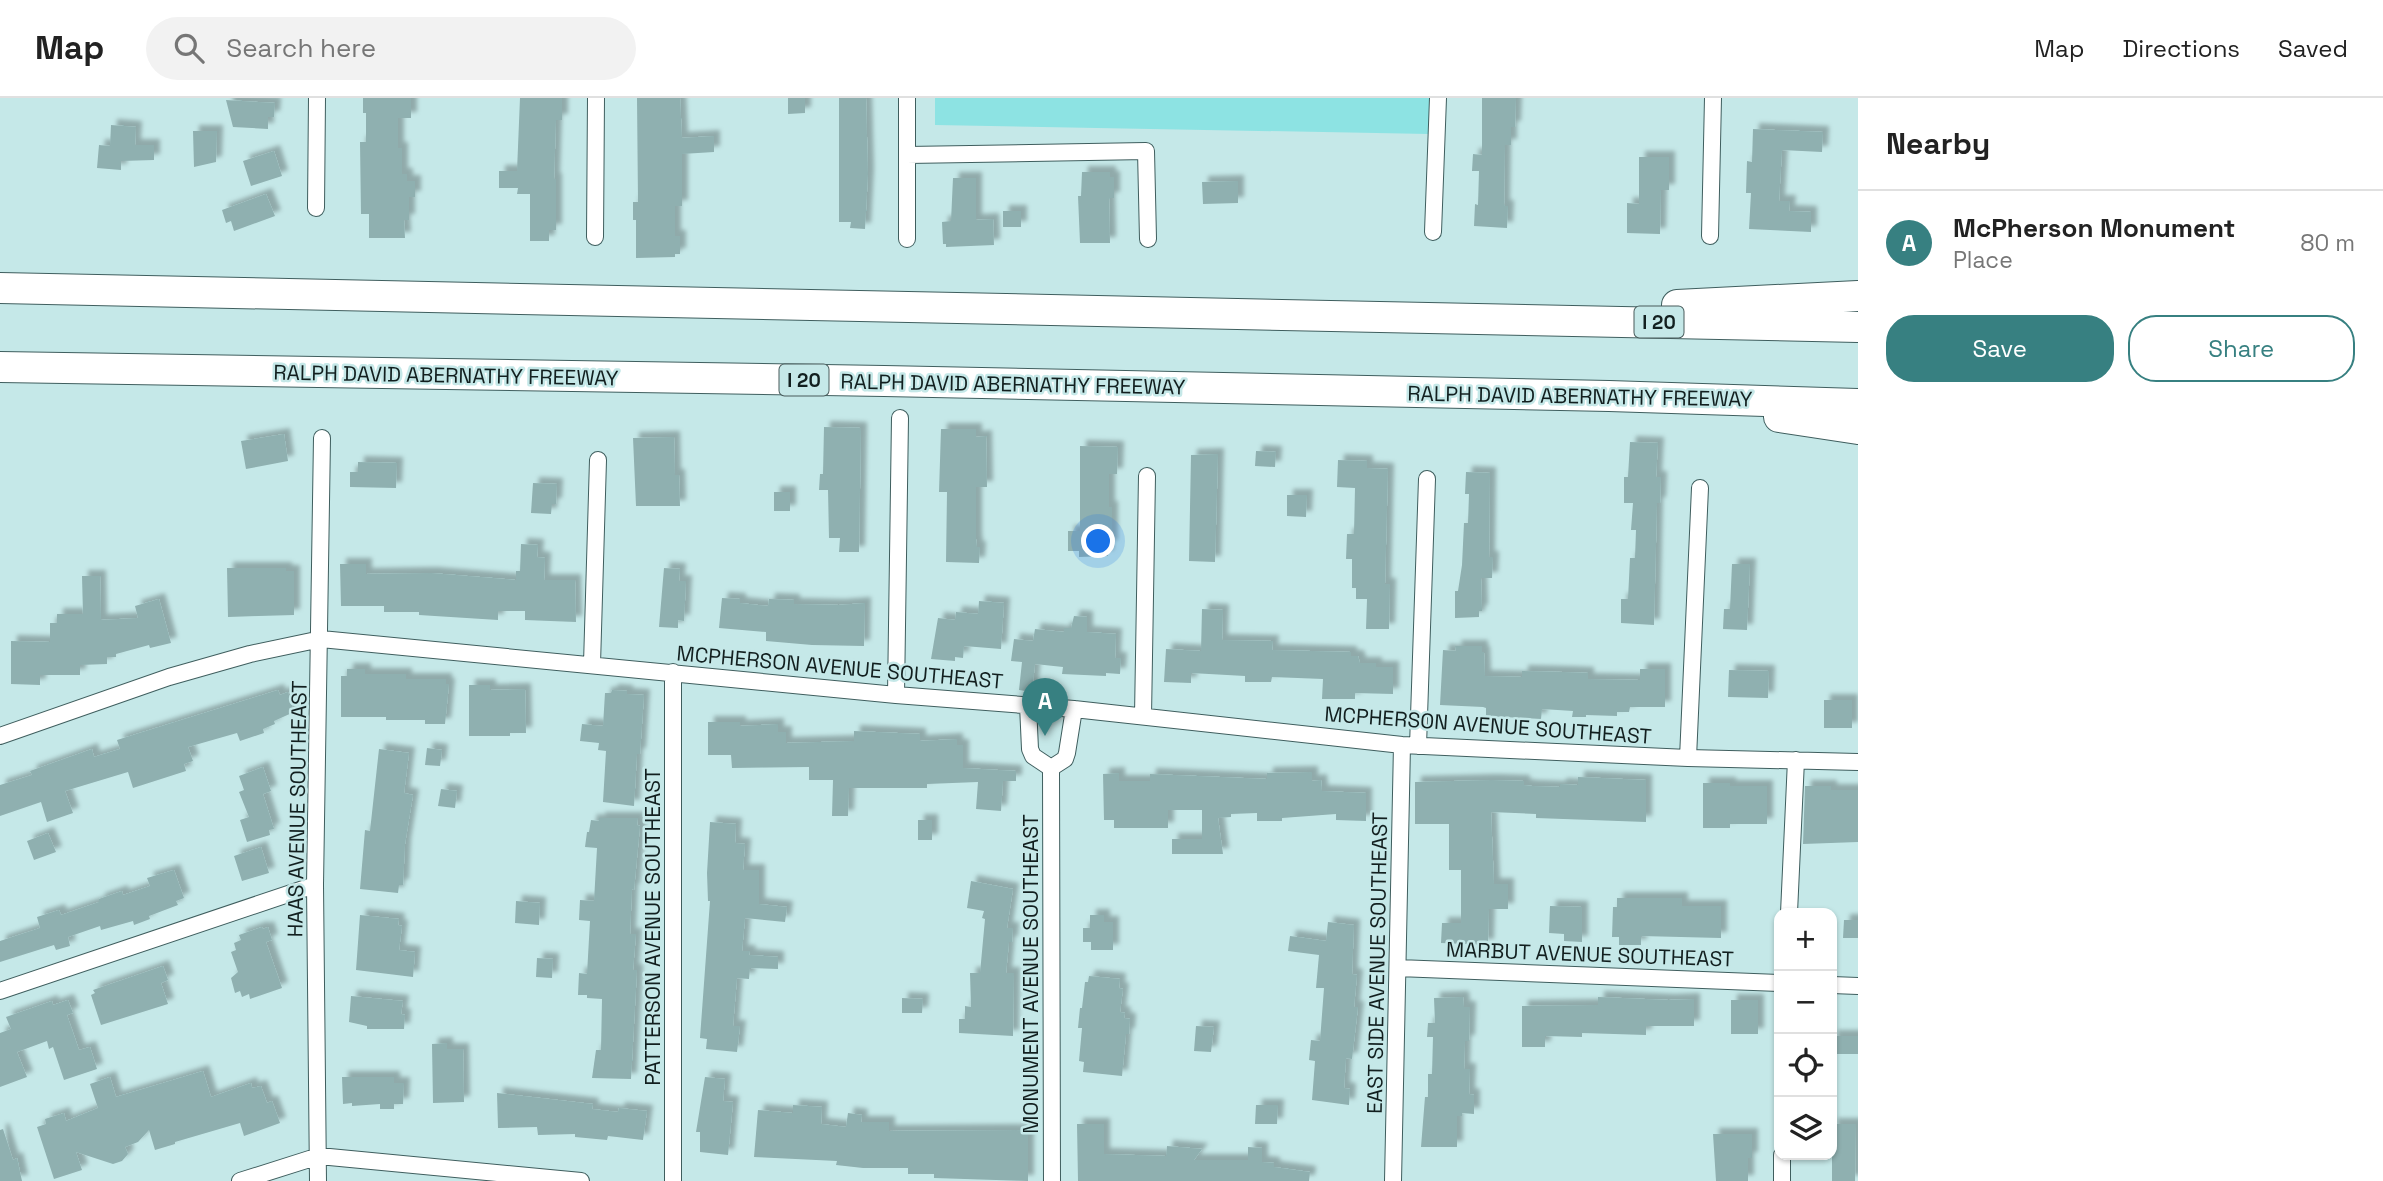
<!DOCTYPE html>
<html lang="en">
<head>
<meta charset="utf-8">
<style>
	body { margin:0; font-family:"Space Grotesk",sans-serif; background:#f2f2f2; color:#222 }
	.controls { position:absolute; right:21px; bottom:21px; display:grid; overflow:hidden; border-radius:14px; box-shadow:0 2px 5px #0004 }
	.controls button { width:63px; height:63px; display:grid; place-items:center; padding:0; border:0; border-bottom:2px solid #e0e0e0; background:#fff; color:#222; font:35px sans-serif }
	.you { position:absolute; left:1099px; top:444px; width:24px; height:24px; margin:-18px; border:5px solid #fff; border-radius:50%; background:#1a73e8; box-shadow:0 0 0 10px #1a73e833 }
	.badge { display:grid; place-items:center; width:46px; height:46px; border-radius:50%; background:#378081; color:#fff; font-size:23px; font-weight:700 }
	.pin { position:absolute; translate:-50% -58px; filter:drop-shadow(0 2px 4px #0008) }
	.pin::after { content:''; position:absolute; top:37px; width:24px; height:21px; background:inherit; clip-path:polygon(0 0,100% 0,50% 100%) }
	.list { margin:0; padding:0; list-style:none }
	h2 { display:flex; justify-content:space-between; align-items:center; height:91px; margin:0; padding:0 28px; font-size:30px }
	h2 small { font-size:23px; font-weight:400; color:#767676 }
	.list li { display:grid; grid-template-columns:46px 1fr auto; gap:21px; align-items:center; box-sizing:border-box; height:105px; padding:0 28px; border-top:2px solid #e0e0e0 }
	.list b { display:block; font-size:26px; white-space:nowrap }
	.list p { margin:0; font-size:23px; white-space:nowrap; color:#767676 }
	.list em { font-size:23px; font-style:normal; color:#767676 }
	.actions { display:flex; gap:14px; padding:21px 28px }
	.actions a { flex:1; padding:16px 0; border:2px solid #378081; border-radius:28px; text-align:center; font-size:24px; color:#378081 }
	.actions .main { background:#378081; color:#fff }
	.icon { flex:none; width:38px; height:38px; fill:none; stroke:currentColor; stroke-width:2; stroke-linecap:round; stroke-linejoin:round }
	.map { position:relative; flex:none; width:1858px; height:1083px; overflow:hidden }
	header { display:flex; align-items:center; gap:42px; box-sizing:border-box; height:98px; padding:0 35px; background:#fff; border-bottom:2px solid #e0e0e0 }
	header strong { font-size:33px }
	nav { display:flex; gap:38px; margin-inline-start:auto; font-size:24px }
	.search { width:490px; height:63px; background:#f2f2f2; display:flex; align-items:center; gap:18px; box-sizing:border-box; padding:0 24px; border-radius:38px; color:#767676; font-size:26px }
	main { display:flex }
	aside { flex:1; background:#fff }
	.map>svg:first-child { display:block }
	.green { fill:#8de3e3 }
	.building { fill:#8fb0b0; filter:url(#shadow) }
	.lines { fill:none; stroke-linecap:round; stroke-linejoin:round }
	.minor-casing { stroke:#3f5e5e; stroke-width:18 }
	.motorway-casing { stroke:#3f5e5e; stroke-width:32 }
	.minor { stroke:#fff; stroke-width:16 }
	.motorway { stroke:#fff; stroke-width:30 }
	.labels { text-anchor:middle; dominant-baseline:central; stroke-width:5; stroke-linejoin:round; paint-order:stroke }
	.shield { fill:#c5e8e8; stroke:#485b5b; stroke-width:2 }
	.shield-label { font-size:19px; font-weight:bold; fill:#121f1f }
	.street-label { font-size:21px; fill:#121f1f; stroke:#c5e8e8 }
</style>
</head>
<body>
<header>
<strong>Map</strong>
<div class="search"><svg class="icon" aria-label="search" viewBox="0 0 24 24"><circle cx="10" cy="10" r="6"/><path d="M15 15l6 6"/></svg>Search here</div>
<nav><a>Map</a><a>Directions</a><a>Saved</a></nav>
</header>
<main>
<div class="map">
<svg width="1858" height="1083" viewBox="0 0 1858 1083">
	<defs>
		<filter id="shadow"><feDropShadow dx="6" dy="-6" stdDeviation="2" flood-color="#0004"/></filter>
	</defs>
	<rect width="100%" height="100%" fill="#c5e8e8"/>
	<!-- green -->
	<path class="green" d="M935,0H1429V36L935,27Z"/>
	<!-- building -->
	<path class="building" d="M363,0H411V20H398V50H402V76H407V83H415V99H409V122H404L405,140H369V116H361L360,44H366V15H363Z
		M520,0H562V22H556L554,81H556V132H549V143H530V96H517L518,90H499V73H517Z
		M637,0H680L682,40L714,38V54L682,56V108H675V138H680V156H675V159L636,160V122H633V104H638Z
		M788,0H805V15L788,16Z
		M839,0H866L868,76L865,131L850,130L851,124H839Z
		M1482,0H1516L1515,29H1511V47H1505L1504,108H1508L1507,130L1474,128L1475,106L1478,107L1479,73H1472L1473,56L1482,57Z
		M226,2L275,5L274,19H268V31L233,29Z
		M111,27L136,29L135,47H154V62L121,63V72L97,70L99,47L110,48Z
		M1753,31L1823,34L1822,54L1782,52L1779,103H1790L1789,113L1811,114V134L1749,131L1751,95H1746L1747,63L1752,64Z
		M193,33H217L216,64L194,69Z
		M274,53L282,78L251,88L243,63Z
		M1639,59H1669V92H1661L1660,136L1627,135V105L1639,106Z
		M1082,74H1110V79H1114V100H1109L1110,145H1080L1078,98H1081Z
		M953,80H976V122L993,121L994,147L946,149V146H943L942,124L951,123Z
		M1238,83V105L1203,106L1202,84Z
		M266,96L275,118L234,133L231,123L226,125L222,112Z
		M1003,113H1021V129H1003Z
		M824,329L861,330L859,454H839L840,440H829L828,392H819L820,376H823Z
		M941,331H976V339L986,338L987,389H976V441L977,449H980L979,465L946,464L947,394H939Z
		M284,336L288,363L246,371L241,343Z
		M674,339L675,377H679L680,408H636L633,340Z
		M1630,344L1658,345L1656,379H1661L1660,405H1657L1654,527L1621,525V501H1628L1630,460H1635L1636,432H1631L1633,405H1624V379H1628Z
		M1080,348L1118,349L1117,376H1109V409H1112V448H1108V458L1079,459V453H1068V433H1080Z
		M1256,353L1276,354L1275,369L1255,368Z
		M1218,356L1215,464L1189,463L1191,357Z
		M1338,362L1367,363V370L1388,371L1385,486H1390L1389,531H1366L1367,501H1356V490H1352V461H1346L1347,436H1354L1355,390L1337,389Z
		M358,364L397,365L396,390L350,389V374H358Z
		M1466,374L1490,375L1489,459H1493L1492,480H1481L1482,513H1479V519L1455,520V493H1458L1462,467L1464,425H1468L1469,396H1465Z
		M533,385L557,386L556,406H552L551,416L531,415Z
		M774,394H790V413H774Z
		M1287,397H1307L1306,419L1287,418Z
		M521,446L538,447L537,459L545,460L544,482H575L576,524L525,522V513H498V522L419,517V514H384V508H341L340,466H366V476L431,475L516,482V473H520Z
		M1732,466H1750L1747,532L1723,531L1724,511H1730Z
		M227,470H286V473H294V517L228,519Z
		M664,470L680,471L679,483H686L684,523L678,522V530L659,529Z
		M82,478H100L101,522L138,520L135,508L159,501L171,545L150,550L149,547L116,556V559H107V566L80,567V577H40V587L11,586V543L50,544V525H57V516H83Z
		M722,500L740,501V505L768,508L769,501L794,502V506L839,507L865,505L864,548L812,547L766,543V534L719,530Z
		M979,503L1004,505L1001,551L964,548L963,560L955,559V563L931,561L938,520L955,522L956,514L978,516Z
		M1202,511L1223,512L1222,542L1273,543L1272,552L1351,554V558H1358L1360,565H1376V569H1393V596L1355,595V601H1322L1323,581L1272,579L1271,584H1245V578L1191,575V585L1164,584L1166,551L1201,553Z
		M1074,518L1087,519V534L1116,536L1115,560H1121L1120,576L1106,575V578L1062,576L1063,569L1035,566L1032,594L1019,592L1022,564L1011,563L1014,541L1033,543L1035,531L1064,534V530H1071Z
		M1455,548H1482V554H1484L1485,578L1522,579V573L1563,574L1588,575V581L1640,582V571H1665V609H1630L1629,614H1617V618L1586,617V619H1572L1573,613L1542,611L1541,621L1486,618V610L1483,609L1440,607L1443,552L1456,553Z
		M347,571H365V576H406V581H446V586H449L445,626H425V622H386V619H341V578H347Z
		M1729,572L1769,573L1768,600L1728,599Z
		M469,587H490V592L525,591L526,635H510V638H469Z
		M278,592L280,597L288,594L294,614L274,623L275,626L263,631L264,635L240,643L237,635L188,649L193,663L184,666L186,673L133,690L128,674L65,693L73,715L47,724L41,704L0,718V687L32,677L30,673L92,651L94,659L120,651L117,642Z
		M612,592L627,593V596L644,597L640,656H637L634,708L603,704L606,653L598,652L599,645L580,643L582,626L603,628L605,595H611Z
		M1824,602H1852V630H1824Z
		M708,624H740V628L778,626V634H786V645L854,643V633L920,636V643L957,641V647H963V670L1016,673V683H1003L1001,713L976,711L978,684L927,686V690H849L848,718H832L833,682H809V669L732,670L731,657H708Z
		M427,650L442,652L440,668L425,667Z
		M379,651L409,655L404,695L413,697L405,746L403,787H399L398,795L360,791L365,732L370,733Z
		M263,669L271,693L263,696L274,731L269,732L270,737L247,744L240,722L249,719L239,694L244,692L239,678Z
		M1312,674V683L1321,682L1322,693L1366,695V723L1336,722V716L1282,720V723H1257V715L1231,716V719L1218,720L1223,756H1172V741H1202V712H1168V730H1114V722H1104L1103,676L1119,675V683H1150V676L1267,681V675Z
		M1578,679L1646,682V724L1536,720V716L1491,714L1494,786H1508V811H1489L1488,847L1441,845L1442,825H1461V772H1449V726H1415V684L1491,682L1524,683V687L1532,688L1560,689V686L1578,687Z
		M1703,685H1730V688H1767V726H1730V730H1703Z
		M1805,688H1831V692H1858V744L1803,746Z
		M441,691L457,693L455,710L438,708Z
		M599,720H638L637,727L640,728L634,792L632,791L630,836H636L633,872H637L631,981L592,980L596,952H601L602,901L587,900V897H578L579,875L587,876L590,823L579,822L580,802L594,803L597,750L585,749L587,734H589L591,722L599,723Z
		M918,722H932V742H918Z
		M710,724L736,726L735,745L745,746L743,772H759V806L787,809L785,824L745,820L742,853H750L749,857L778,859V871L750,870L749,881L737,880L733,928H740L737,954L706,951L707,941L700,940L710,803H708L707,775Z
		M48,735L56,754L34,762L27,743Z
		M261,749L269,775L242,783L234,758Z
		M174,772L184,800L176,803L178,807L149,818L150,821L134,827L133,823L101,832L100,828L68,839L70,848L56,852L54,847L0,864V843L40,830L37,819L59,812L61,817L99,804V801L122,793L123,797L150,788L147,780Z
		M971,783L1013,791L1007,830H1013L1012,844H1009L1006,875H1014L1013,938L959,935V921H965V908L971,909L970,875H980L985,821L982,820L984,813L967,810Z
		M1617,800H1682V808H1721V840L1641,838V847H1619V839H1612L1613,809H1617Z
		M516,803L540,805L539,827L515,825Z
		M1550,808L1582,809V844L1564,843V836L1549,835Z
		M360,817L399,821L398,827L402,828L399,852L415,854L413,879L356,872Z
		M1090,817H1104V824H1113V852H1091V844H1083V830H1090Z
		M1844,822H1858V840H1843Z
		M1328,824L1354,827L1352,876L1357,877L1354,909H1358L1352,961L1346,960L1344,990L1350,991L1349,1007L1312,1002L1315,963L1309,962L1311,942L1320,943L1324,890H1316L1319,857L1288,853L1290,838L1326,843Z
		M262,829L263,831L268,829L272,842L266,844L282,890L250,901L249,896L242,899L240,893L235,895L231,880L238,874L231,854L236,852L234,845L241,842L239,837Z
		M537,860L553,861L552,880L536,879Z
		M163,868L168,882L161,885L168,906L101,927L91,897L95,895L93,892Z
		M1089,878L1120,881L1119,890L1123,891L1120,914L1125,915L1124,920L1130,921L1129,936H1126L1122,978L1083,974L1084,964L1079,963L1082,930H1078L1080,910H1082L1085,884H1088Z
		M351,898L403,903L401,916L405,917L404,931H367V928L349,924Z
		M1463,899L1464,909H1470L1469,943H1465L1464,971H1470L1469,996L1474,997V1016L1462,1015V1018H1457V1049H1421L1425,999H1428V976H1432L1433,939H1427L1428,925H1435L1434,900Z
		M1598,899L1669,902L1694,901V928H1646V937L1582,935V939L1545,938V949H1522V908L1598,907Z
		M902,900L923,901L922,915H902Z
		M68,902L73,915L67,917L79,952L90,949L97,971L64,982L53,949L49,951L47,943L17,954L27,979L0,989V935L11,931L6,919L52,903L53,907Z
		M1731,902H1758V936H1731Z
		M1196,928L1214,929L1211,954L1194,953Z
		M1832,938H1858V956H1832Z
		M447,945V951H463L464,1004L433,1005L432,946Z
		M203,973L211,999L251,985L252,990L261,988L267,1005L272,1003L280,1025L244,1038L240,1025L175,1044V1046L155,1052L149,1032L138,1044L125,1049L128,1056L122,1063L113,1066L76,1054L82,1072L54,1081L37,1029L46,1026L45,1021L64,1015L66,1023L98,1010L90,986L110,979L116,999Z
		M342,979H394V985H404L403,1006H394V1011H380V1006L352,1008V1005L343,1006Z
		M705,979L725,981L723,1003L733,1004L728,1057L700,1054V1034H696Z
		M497,995L593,1006L592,1011L618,1014L619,1010L647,1013L643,1042L608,1038L607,1042L575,1039V1036L538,1037L537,1029L498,1030Z
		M793,1007L822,1009L821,1026L846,1029L848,1015L862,1017L861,1024H889V1033L1028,1032V1083L934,1080V1076H908V1070H863L836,1067L837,1063L754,1059L758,1012L793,1015Z
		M1256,1007H1278L1277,1026H1255Z
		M1077,1026H1104V1056L1166,1058L1167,1048L1202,1051L1194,1062H1248V1049L1262,1050V1064L1274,1065V1069L1310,1074L1309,1083H1078Z
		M1832,1026H1856L1855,1083H1832Z
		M3,1031L13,1062L17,1060L22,1083H0V1032Z
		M1713,1036H1752V1060H1748V1083H1716Z"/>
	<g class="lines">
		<defs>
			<path id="minor" d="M907,0V141
				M907,57L1146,53L1148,141
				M316,110L317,0
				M1433,134L1438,0
				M1710,138L1713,0
				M595,139L596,0
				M592,566L598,362
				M673,574V1083
				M896,597L900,320
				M1028,607L1030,651L1033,658L1051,670
				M1143,618L1147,378
				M0,638L169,579L250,556L321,541L896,597L1074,611L1402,647L1688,660L1858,664
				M1418,648L1427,381
				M1688,660L1700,390
				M1051,670L1052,1083
				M1051,670L1065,661L1067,655L1074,611
				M1789,815L1796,662
				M1398,870L1779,885
				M1832,887L1858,888
				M0,893L315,787
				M240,1083L319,1058L581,1083
				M318,1083L315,787L322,340
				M1393,1083L1402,647
				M1782,1083V1057"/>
			<path id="motorway" d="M0,190L1858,229
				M1677,207L1858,198
				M0,269L884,283L1609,298L1858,306
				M1779,319L1858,331"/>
		</defs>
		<!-- minor casing -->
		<use href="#minor" class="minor-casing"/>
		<!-- motorway casing -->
		<use href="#motorway" class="motorway-casing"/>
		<!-- minor -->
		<use href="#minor" class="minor"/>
		<!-- motorway -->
		<use href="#motorway" class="motorway"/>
	</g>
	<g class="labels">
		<!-- shield labels -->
		<g class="shield">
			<rect x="1634.5" y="208.5" width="49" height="31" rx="5"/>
			<rect x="779.5" y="266.5" width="49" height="31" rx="5"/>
		</g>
		<g class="shield-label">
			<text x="1659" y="224">I 20</text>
			<text x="804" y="282">I 20</text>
		</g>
		<!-- street labels -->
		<g class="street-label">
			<text transform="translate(446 277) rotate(1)">RALPH DAVID ABERNATHY FREEWAY</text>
			<text transform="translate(1013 286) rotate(1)">RALPH DAVID ABERNATHY FREEWAY</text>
			<text transform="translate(1580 298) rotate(1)">RALPH DAVID ABERNATHY FREEWAY</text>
			<text transform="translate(840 569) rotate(5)">MCPHERSON AVENUE SOUTHEAST</text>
			<text transform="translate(1488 627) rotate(4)">MCPHERSON AVENUE SOUTHEAST</text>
			<text transform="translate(297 711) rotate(-89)">HAAS AVENUE SOUTHEAST</text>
			<text transform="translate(652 829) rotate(-90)">PATTERSON AVENUE SOUTHEAST</text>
			<text transform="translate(1590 856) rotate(2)">MARBUT AVENUE SOUTHEAST</text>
			<text transform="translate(1377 865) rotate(-89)">EAST SIDE AVENUE SOUTHEAST</text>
			<text transform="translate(1030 876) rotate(-90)">MONUMENT AVENUE SOUTHEAST</text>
		</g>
	</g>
</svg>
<div class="controls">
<button>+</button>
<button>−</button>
<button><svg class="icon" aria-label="locate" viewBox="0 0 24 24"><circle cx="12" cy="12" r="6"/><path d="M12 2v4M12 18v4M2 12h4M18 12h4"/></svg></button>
<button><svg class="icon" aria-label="layers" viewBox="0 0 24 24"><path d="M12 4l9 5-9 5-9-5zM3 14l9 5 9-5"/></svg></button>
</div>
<div class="you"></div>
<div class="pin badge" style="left:1045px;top:638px">A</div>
</div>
<aside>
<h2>Nearby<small></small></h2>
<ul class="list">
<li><span class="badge">A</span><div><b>McPherson Monument</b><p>Place</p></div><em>80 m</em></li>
</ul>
<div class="actions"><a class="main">Save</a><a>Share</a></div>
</aside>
</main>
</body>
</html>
